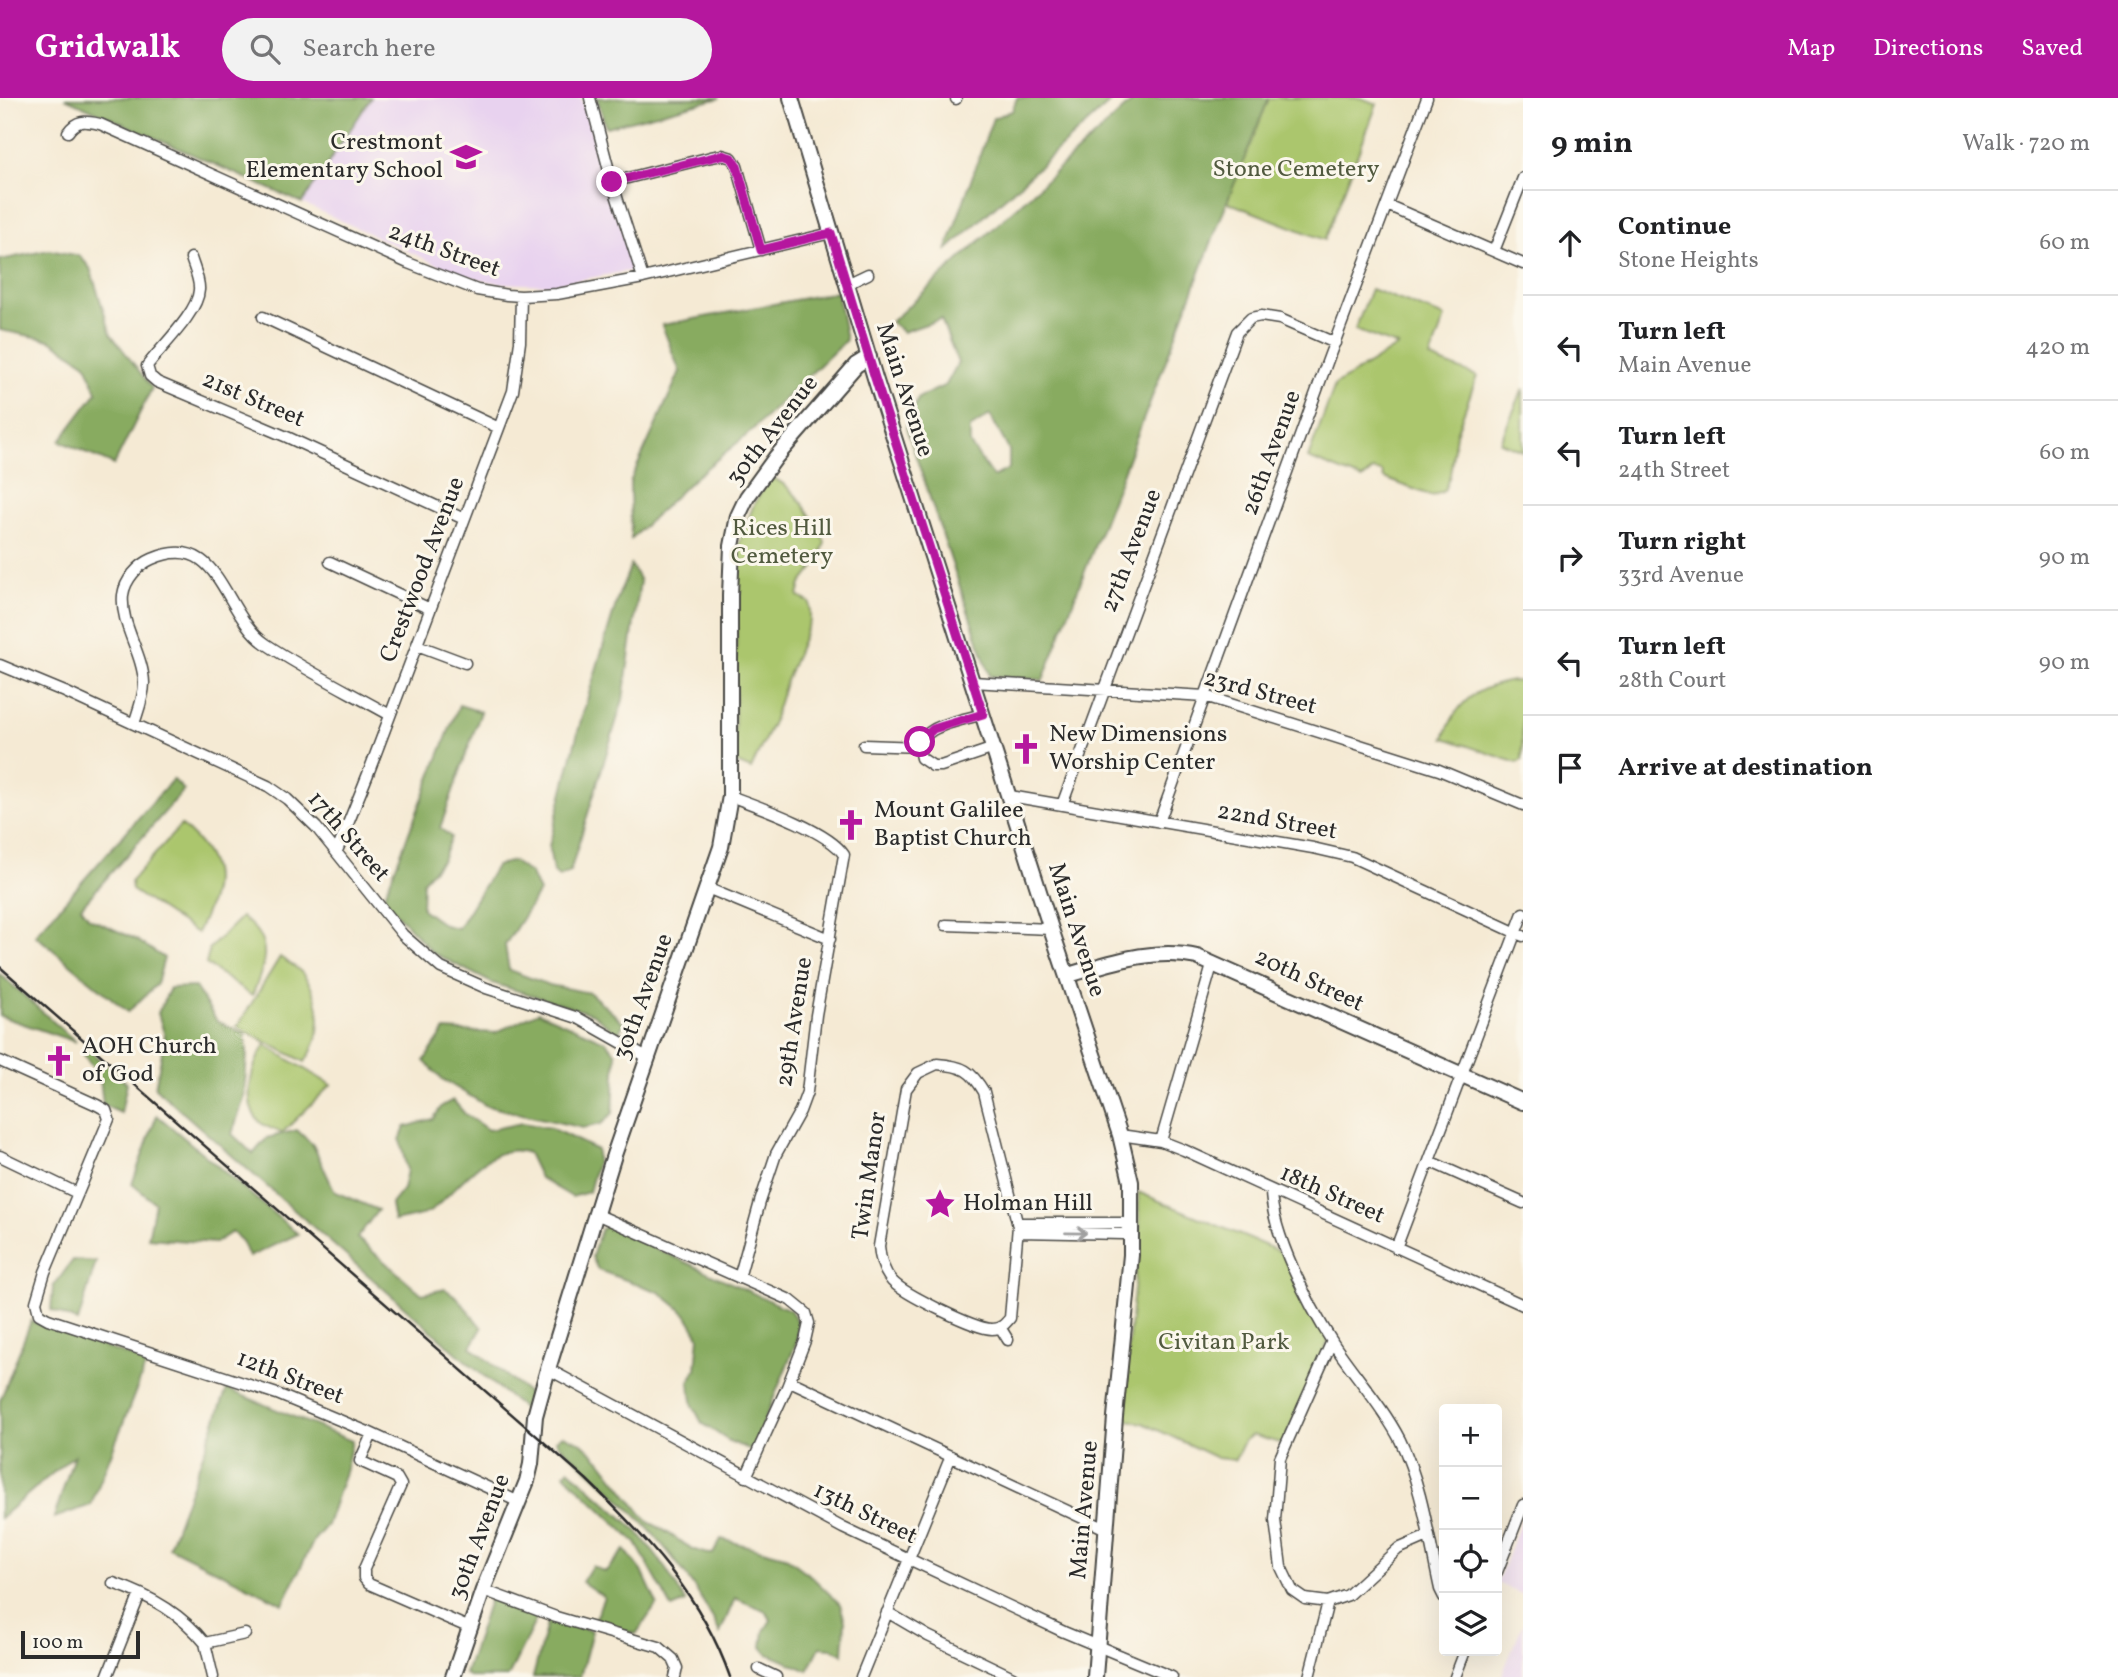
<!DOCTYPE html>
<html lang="en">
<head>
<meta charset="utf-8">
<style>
	body { margin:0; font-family:Vollkorn,serif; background:#f2f2f2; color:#202124 }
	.controls { position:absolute; right:21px; bottom:21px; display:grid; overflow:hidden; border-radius:7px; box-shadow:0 7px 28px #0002 }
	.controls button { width:63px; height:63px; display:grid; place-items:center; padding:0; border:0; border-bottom:2px solid #e0e0e0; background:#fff; color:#202124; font:35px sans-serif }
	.scale { position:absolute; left:21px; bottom:18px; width:119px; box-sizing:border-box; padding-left:7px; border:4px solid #2b2b2b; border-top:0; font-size:19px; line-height:24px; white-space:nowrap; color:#2b2b2b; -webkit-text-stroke:5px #fbf7ec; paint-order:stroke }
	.stop { position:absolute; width:21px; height:21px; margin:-16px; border:5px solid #b5179e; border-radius:50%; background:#fff }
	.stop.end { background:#b5179e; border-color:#fff; box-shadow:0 2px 7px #0008 }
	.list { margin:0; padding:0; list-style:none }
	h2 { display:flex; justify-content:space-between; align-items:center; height:91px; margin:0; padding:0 28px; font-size:30px }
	h2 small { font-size:23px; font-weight:400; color:#757577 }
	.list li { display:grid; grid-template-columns:46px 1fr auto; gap:21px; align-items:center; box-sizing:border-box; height:105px; padding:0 28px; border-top:2px solid #e0e0e0 }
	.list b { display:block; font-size:26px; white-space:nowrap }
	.list p { margin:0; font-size:23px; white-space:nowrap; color:#757577 }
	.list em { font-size:23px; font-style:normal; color:#757577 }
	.icon { flex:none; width:38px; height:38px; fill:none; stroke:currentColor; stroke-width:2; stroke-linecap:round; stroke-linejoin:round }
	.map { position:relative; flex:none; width:1523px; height:1579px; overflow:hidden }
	header { display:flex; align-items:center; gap:42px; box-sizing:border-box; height:98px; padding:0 35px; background:#b5179e; color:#fff }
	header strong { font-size:33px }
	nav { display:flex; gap:38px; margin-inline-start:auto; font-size:24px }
	.search { width:490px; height:63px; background:#f2f2f2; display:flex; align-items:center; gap:18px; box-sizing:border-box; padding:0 24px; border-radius:38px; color:#757577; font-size:26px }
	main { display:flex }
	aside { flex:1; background:#fff }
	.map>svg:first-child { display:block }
	.built { fill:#e8d2ef }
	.green { fill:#abc66d; stroke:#6b784c; stroke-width:2 }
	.forest { fill:#88ab60; stroke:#5a6b46; stroke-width:2; fill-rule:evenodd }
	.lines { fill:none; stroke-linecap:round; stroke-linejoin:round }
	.street-casing { stroke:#494844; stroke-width:13 }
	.secondary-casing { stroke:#494844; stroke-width:18 }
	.street { stroke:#fff; stroke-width:10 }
	.secondary { stroke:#fff; stroke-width:14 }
	.rail { stroke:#2b2b2b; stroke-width:2.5 }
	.oneway { stroke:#a0a0a0 }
	.route { stroke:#b5179e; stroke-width:9 }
	.labels { text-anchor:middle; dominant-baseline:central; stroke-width:6; stroke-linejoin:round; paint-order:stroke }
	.poi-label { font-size:24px; fill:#2b2b2b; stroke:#fbf7ec; text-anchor:start }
	.park-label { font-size:24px; fill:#515a3f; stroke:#fbf7ec }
	.street-label { font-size:24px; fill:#2b2b2b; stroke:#fbf7ec }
</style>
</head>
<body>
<header>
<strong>Gridwalk</strong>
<div class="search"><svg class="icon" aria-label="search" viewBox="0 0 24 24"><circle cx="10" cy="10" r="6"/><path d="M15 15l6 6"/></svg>Search here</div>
<nav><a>Map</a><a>Directions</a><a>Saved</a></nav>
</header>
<main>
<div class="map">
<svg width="1523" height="1579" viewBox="0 0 1523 1579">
	<rect width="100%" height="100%" fill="#fbf7ec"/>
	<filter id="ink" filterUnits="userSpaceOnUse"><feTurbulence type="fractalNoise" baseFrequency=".0143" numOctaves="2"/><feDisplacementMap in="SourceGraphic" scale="14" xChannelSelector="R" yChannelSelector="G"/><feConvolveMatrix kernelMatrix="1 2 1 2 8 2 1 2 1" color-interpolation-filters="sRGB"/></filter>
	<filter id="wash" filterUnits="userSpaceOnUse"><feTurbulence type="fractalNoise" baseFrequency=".00686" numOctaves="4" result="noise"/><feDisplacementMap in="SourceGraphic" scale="28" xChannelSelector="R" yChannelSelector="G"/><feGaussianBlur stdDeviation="1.57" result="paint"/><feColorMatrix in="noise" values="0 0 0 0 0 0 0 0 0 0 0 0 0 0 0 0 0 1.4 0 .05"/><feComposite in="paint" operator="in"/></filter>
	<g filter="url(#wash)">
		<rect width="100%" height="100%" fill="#f5ead4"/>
		<!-- built -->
		<path class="built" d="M371,0H581L635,172L549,187L497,185L456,175L302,105Z
			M1523,1418V1497L1497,1485Z
			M1523,1525V1579H1501Z"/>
		<!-- green -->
		<path class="green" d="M1269,0H1361L1377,6L1325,142L1227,104Z
			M1371,191L1445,219L1430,260L1477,278L1456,336L1450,377L1444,393L1432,398L1384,380L1382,374L1373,372L1362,381L1308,360L1335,287L1398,248L1355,232Z
			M1523,291V353L1500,344Z
			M770,379C796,388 813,421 825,444L819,463L801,486L798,498L810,505V523L785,585L773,624L751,671L734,664L738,449L754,406Z
			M1513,583L1523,584L1522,662L1517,665L1444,640C1456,604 1476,589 1513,583Z
			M181,727C224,764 220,787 197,835L132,792L131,783Z
			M241,819C275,842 265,866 252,898L206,866L210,850Z
			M280,859C287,864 297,869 302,875C323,902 325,936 305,964L237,929Z
			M265,947L331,987L282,1035C276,1032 266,1029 261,1025C240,1007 252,966 265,947Z
			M1138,1094L1288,1157L1329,1242L1283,1346L1252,1337L1244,1343L1235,1362L1217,1360L1143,1325L1121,1321L1140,1131Z"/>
		<!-- forest -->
		<path class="forest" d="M65,0H371L302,105Z
			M597,0H720L606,29Z
			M1017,0H1115L946,153L993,20L1012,13Z
			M1136,0H1269L1227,104L1043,582L990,578L906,329L918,300L946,287L958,265L941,221L903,234L891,224ZM990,317L1009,352V371L993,379L970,346V330Z
			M49,152L80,158L90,170L111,236L152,290L114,367L60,343L97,294L86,266L50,242L0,232V162Z
			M837,194L846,242L748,336L692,382L631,441L630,384L680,274L662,227Z
			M631,467L640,483L623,602L570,774L559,779L553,774L549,748L581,622L619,496Z
			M459,607L481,614L440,730L451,739L442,762L423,783L422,811L444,827L458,830L496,768L512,763L531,776L539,794L505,847L509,872L549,887L590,895L624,925L618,936L593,916L492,885L433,855L383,801Z
			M173,681L184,692L81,809L89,820L135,841L164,860L157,886L128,914L35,837Z
			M0,876L76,944L0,918Z
			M195,889L217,923L245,936L247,955L244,1000L232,1036L253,1056L267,1040L297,1032L313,1047L335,1094L378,1112L357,1140L422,1196L445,1191L457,1199L482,1230L471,1249L528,1295L526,1313L467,1264L155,990L165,939L158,915L170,890Z
			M538,914L605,943L616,955L613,1015L601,1026L583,1030L487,1008L442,981L424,963L445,932L495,935Z
			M87,951L127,985L121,1015L103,1007L100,980L84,957Z
			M453,1002L465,1016L488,1032L522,1025L551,1030L597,1052V1064L589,1094L572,1099L540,1080L528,1055C490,1040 457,1093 431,1113C422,1119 405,1120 394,1123L391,1106L403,1091L407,1072L400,1042L405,1029L433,1021L442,1008Z
			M157,1017L298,1136L249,1159L242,1143L232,1134L215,1145L148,1140L155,1105L132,1086Z
			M607,1128L790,1212L798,1224L797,1243L752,1353L729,1343L702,1325L693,1308L689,1285L696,1271L699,1238L686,1216L659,1194L598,1172L592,1159L601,1131Z
			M73,1162L96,1164L78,1224L51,1212L53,1189Z
			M31,1223L147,1264L91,1407L54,1420L74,1357L0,1420V1303Z
			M227,1291L352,1343L346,1371L327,1427L314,1442L283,1506L169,1449Z
			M563,1337L582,1345L600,1362L648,1424C670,1432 689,1456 713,1456L721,1441L785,1458L811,1478L840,1506L845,1523L843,1556L830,1550L820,1549L808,1573L768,1556L762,1549L764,1533L771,1522L766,1513L735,1500L720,1535C684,1459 622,1399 558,1346L556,1342Z
			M569,1371L638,1434L664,1468L686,1504L672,1510L636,1445L564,1376Z
			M625,1452L642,1473L657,1506L636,1536L593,1525L604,1499L582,1484L592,1468L605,1474Z
			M490,1500L538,1517L508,1579H471L465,1576Z
			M548,1521L592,1533L580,1579H533Z"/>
	</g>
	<g filter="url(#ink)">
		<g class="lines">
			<defs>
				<path id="street" d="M590,0L612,84L643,180
					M956,1V0
					M68,34C77,21 85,23 100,26L408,165L477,192L507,197L521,198L557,196L643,180L831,135
					M612,84L711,59L722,57L732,60L737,68L761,152
					M1387,107L1523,166
					M1494,153L1523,80
					M191,160C194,170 200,182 199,192C198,215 160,250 147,268L150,278L157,284L287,339L464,421
					M847,186L868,176
					M263,219L499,330
					M330,464L430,511
					M417,547L465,565
					M0,567L65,594L268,688L287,701L316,729L403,837L441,870L486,890L578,920L647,959
					M973,584L1205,598L1439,672L1523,707
					M983,616C962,623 911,627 921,660L933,668H941L994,650
					M134,626C138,613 144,599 144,585C143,555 120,527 123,497C125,482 138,467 152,461C221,431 222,516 266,546C305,572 349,594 390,617
					M864,647L920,649
					M730,698C757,708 829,733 844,757L816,917L807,994L800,1013L776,1056L760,1104L739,1180
					M1010,698L1313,750L1352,759L1523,838
					M1062,707L1237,234L1251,220L1261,218L1280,221L1335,245
					M1159,724L1329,259L1427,0
					M337,753L368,676L513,293L520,244L521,198
					M707,790L830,841
					M946,827L1051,831
					M0,963L97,1007L106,1012L109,1021L45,1174L36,1204L39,1216L48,1221L277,1296L368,1334L519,1404
					M937,966C963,968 971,972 984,994L1018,1128L1010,1220C1005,1226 1001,1231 992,1231C975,1231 904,1196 892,1183C883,1173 880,1161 879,1148L906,991L918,975Z
					M1120,1037L1161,1043L1184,1052L1523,1207
					M1161,1043L1213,864
					M0,1058L77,1095
					M1429,1063L1523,1105
					M1271,1093C1272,1136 1309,1208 1333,1245C1354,1277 1382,1307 1400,1342C1422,1387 1429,1442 1440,1491L1444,1499
					M596,1116L790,1202L806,1215L809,1225L805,1243L787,1289L746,1379
					M1017,1125H1123L1132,1132
					M1018,1134L1124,1136L1132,1132
					M1396,1150L1523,815
					M1000,1229L1008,1242
					M1332,1243L1280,1360L1275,1422L1281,1469L1292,1492L1305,1501L1328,1504L1348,1497L1398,1451L1428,1438
					M548,1271L843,1430L1064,1534L1172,1579
					M790,1283L1106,1431
					M372,1336L360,1363L397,1380L401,1387L364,1471V1480L369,1486L470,1530
					M1497,1474L1523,1407
					M113,1485C149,1497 181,1515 205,1545L245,1536
					M483,1492L556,1519L659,1549L673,1561L677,1570L675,1579
					M887,1514L928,1538L1013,1579
					M205,1545L213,1579
					M759,1571L776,1579
					M107,1579L140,1496
					M861,1579L951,1358
					M1309,1579L1328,1504
					M1455,1579L1465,1553"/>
				<path id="secondary" d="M791,0L875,280L1051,831L1120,1037L1131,1084V1157L1115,1319L1095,1579
					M1068,877C1110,865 1153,849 1197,859L1523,1004
					M453,1579L483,1492L527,1383L531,1366L535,1318L548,1271L614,1057L721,749L730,698V497L732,448L738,418L747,399L776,359L856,267L869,259"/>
			</defs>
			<!-- street casing -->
			<use href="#street" class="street-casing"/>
			<!-- secondary casing -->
			<use href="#secondary" class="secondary-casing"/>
			<!-- street -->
			<use href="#street" class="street"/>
			<!-- secondary -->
			<use href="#secondary" class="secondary"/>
			<!-- rail -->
			<path class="rail" d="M0,869L586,1381C646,1439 702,1498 730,1579"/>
		</g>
		<!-- one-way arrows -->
		<defs><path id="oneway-shaft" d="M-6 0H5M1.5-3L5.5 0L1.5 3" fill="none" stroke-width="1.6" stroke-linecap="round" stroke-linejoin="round" transform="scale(1.75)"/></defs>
		<use class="oneway" href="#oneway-shaft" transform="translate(1076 1135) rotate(1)"/>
	</g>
	<g class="lines" filter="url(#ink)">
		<!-- route -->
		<path class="route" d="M612,84L722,57L732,60L737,68L761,152L831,135L875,280L983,616L933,631L920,644"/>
	</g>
	<!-- icons -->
	<defs>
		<symbol id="school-bare" viewBox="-9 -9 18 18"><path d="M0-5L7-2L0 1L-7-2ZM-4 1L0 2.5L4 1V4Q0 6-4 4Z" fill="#b5179e" stroke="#fbf7ec" stroke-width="2.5" paint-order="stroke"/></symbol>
		<symbol id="church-bare" viewBox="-9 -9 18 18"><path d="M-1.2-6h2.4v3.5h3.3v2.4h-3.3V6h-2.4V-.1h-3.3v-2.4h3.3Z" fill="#b5179e" stroke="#fbf7ec" stroke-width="2.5" paint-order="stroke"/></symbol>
		<symbol id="sight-bare" viewBox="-9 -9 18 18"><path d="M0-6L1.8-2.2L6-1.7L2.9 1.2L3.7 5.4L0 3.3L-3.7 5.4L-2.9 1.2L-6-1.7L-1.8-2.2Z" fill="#b5179e" stroke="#fbf7ec" stroke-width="2.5" paint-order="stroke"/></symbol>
	</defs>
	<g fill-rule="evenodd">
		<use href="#school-bare" x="444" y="37" width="44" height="44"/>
		<use href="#church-bare" x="1004" y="629" width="44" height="44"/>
		<use href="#church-bare" x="829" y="705" width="44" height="44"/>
		<use href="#church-bare" x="37" y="941" width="44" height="44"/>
		<use href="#sight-bare" x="918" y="1084" width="44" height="44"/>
	</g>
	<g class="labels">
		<!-- poi labels -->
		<g class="poi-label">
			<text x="443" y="45" text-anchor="end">Crestmont<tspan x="443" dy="28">Elementary School</tspan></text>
			<text x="1049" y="637">New Dimensions<tspan x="1049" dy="28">Worship Center</tspan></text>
			<text x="874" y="713">Mount Galilee<tspan x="874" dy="28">Baptist Church</tspan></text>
			<text x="82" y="949">AOH Church<tspan x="82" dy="28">of God</tspan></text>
			<text x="963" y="1106">Holman Hill</text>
		</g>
		<!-- park labels -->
		<g class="park-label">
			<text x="1296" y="72">Stone Cemetery</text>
			<text x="782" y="431">Rices Hill<tspan x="782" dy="28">Cemetery</tspan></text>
			<text x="1224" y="1245">Civitan Park</text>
		</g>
		<!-- street labels -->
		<g class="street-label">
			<text transform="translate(444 153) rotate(20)">24th Street</text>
			<text transform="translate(904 292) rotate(72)">Main Avenue</text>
			<text transform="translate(253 302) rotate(23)">21st Street</text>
			<text transform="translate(773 333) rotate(-52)">30th Avenue</text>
			<text transform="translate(1272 355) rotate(-70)">26th Avenue</text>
			<text transform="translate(1132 453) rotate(-69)">27th Avenue</text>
			<text transform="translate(423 472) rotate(-69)">Crestwood Avenue</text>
			<text transform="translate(1260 595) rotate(15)">23rd Street</text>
			<text transform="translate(1277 724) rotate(10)">22nd Street</text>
			<text transform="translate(348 739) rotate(49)">17th Street</text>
			<text transform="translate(1076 832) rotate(72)">Main Avenue</text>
			<text transform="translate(1309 883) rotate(25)">20th Street</text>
			<text transform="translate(644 899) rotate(-70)">30th Avenue</text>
			<text transform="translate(795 924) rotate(-81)">29th Avenue</text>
			<text transform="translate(870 1078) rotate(-82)">Twin Manor</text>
			<text transform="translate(1332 1097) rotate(24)">18th Street</text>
			<text transform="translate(290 1280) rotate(21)">12th Street</text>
			<text transform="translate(1085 1412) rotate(-85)">Main Avenue</text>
			<text transform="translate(865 1416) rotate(26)">13th Street</text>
			<text transform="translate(480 1439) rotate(-69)">30th Avenue</text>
		</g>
	</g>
</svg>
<div class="controls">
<button>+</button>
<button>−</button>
<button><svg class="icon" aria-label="locate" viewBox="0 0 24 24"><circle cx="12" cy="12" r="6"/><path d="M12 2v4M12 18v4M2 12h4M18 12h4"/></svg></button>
<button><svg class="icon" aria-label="layers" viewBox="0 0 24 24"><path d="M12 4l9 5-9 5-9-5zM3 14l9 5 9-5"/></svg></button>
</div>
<div class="scale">100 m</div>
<div class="stop" style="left:920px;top:644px"></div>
<div class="stop end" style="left:612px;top:84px"></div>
</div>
<aside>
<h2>9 min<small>Walk · 720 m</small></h2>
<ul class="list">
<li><svg class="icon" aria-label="ahead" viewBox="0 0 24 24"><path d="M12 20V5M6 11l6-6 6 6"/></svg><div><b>Continue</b><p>Stone Heights</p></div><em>60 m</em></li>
<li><svg class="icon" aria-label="left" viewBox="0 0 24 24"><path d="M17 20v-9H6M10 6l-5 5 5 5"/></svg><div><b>Turn left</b><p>Main Avenue</p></div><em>420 m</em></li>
<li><svg class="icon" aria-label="left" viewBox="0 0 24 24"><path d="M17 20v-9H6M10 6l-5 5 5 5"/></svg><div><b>Turn left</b><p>24th Street</p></div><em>60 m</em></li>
<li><svg class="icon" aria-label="right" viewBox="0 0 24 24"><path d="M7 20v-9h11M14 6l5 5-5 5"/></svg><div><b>Turn right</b><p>33rd Avenue</p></div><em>90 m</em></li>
<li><svg class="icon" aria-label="left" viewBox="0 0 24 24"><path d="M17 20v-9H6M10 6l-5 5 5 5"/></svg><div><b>Turn left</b><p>28th Court</p></div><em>90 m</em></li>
<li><svg class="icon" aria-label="arrive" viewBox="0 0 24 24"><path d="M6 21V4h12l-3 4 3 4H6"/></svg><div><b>Arrive at destination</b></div></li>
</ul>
</aside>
</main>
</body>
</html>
